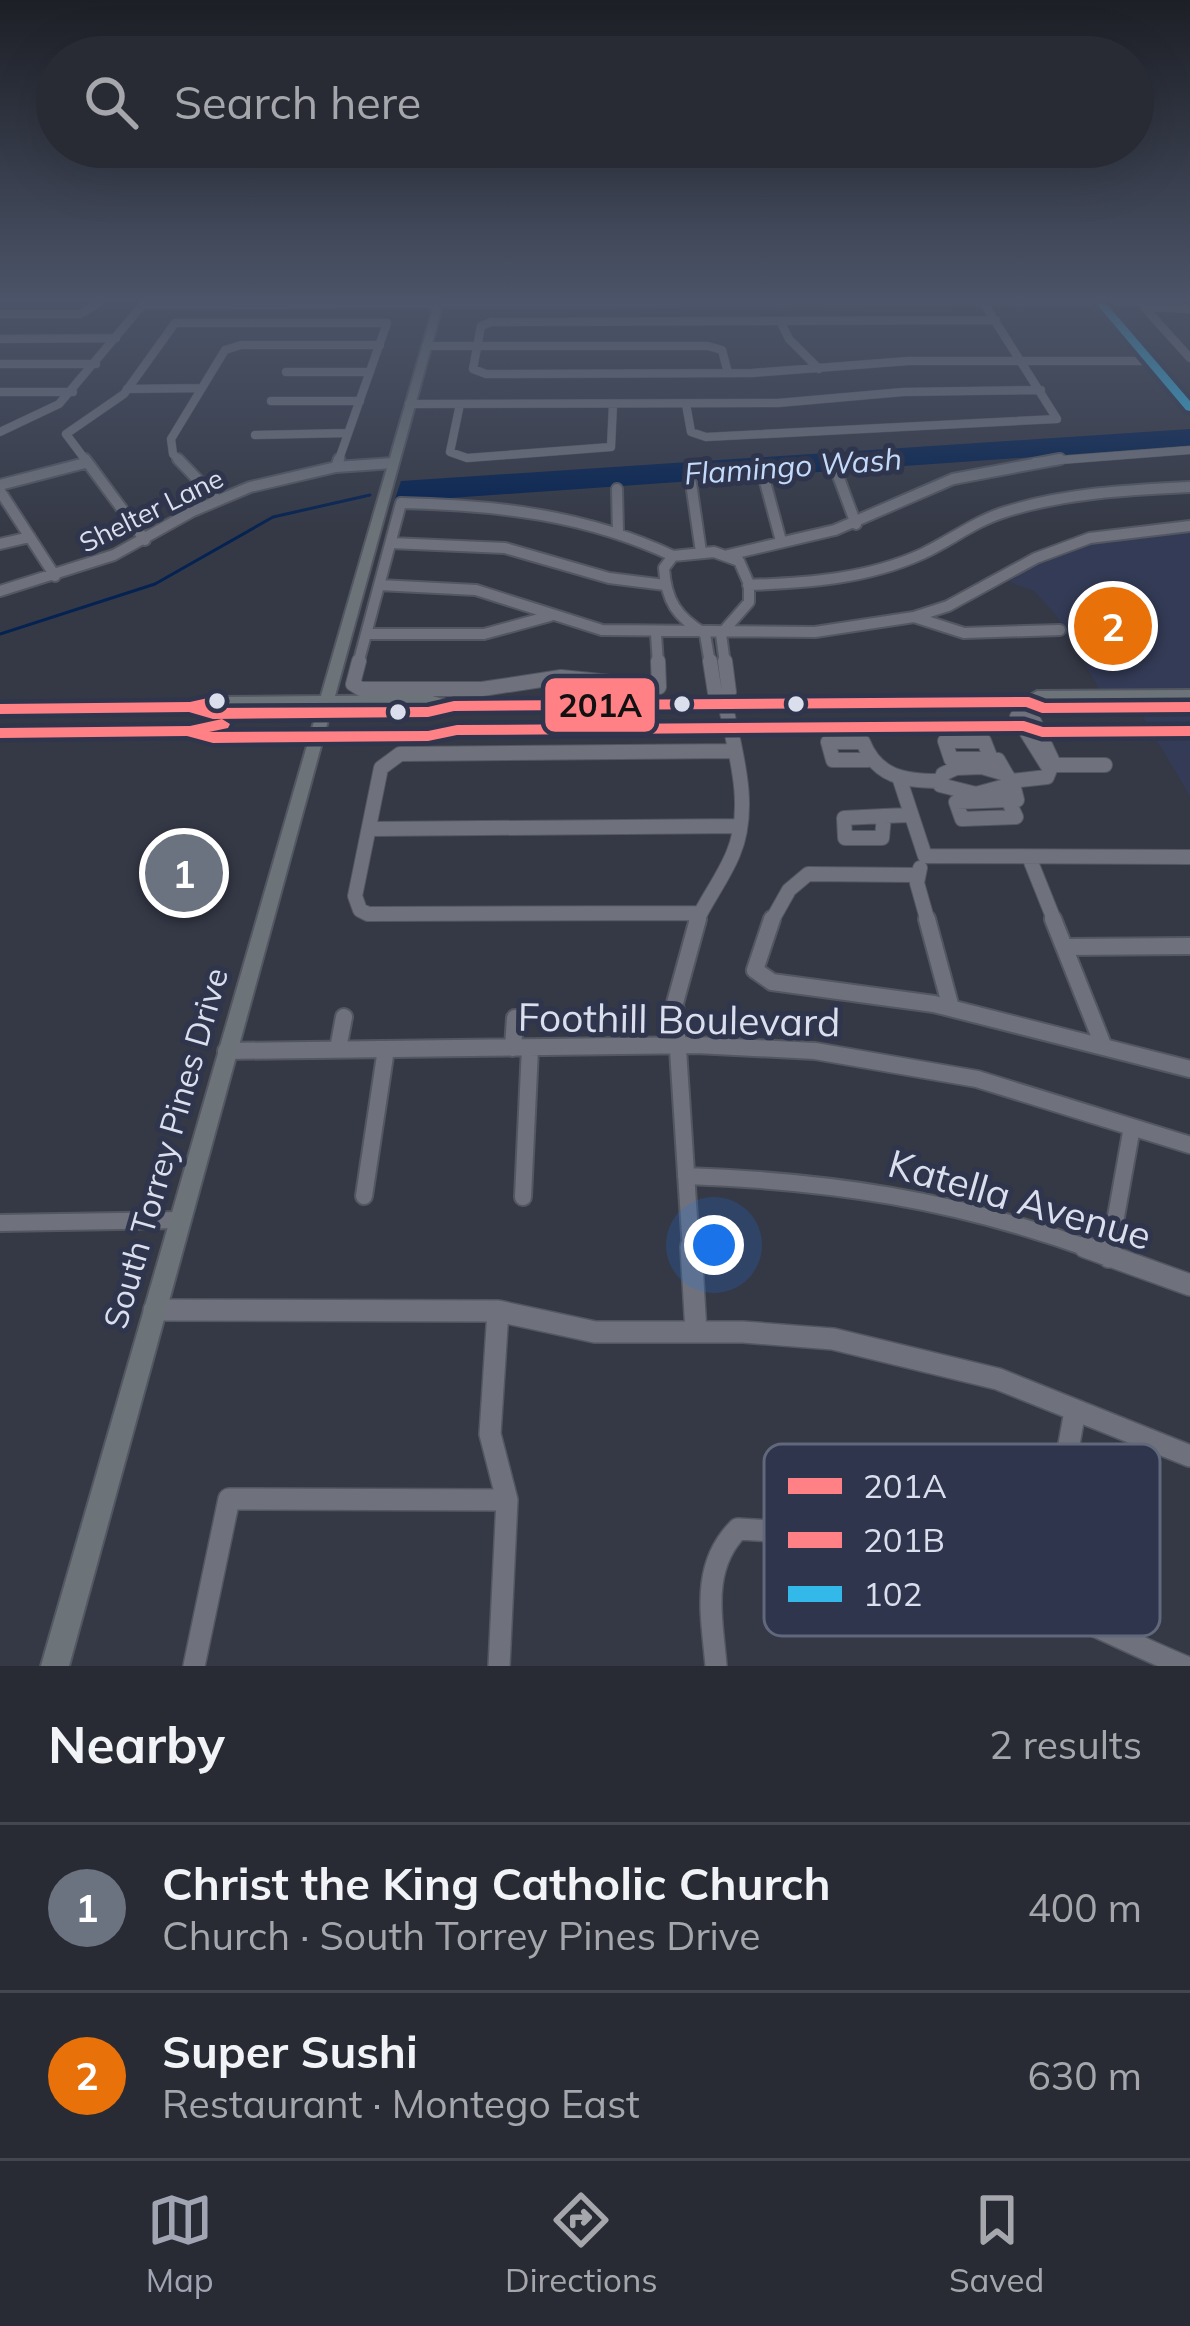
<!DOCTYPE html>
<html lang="en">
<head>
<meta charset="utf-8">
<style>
	body { margin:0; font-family:Mulish,sans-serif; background:#30333c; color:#f1f3f6 }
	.you { position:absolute; left:714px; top:1245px; width:42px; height:42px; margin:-30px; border:9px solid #fff; border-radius:50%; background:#1a73e8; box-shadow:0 0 0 18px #1a73e833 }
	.badge { display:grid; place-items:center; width:78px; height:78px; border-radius:50%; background:#a0a4b3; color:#fff; font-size:39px; font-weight:700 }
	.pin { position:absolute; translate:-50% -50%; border:6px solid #fff; box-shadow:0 3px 12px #0006 }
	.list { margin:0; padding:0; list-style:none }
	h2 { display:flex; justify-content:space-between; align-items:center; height:156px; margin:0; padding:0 48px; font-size:51px }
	h2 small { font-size:39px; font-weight:400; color:#a5a7ac }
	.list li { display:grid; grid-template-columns:78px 1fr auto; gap:36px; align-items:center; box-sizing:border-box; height:168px; padding:0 48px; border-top:3px solid #44474f }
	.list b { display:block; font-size:45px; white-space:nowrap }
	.list p { margin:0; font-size:39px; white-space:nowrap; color:#a5a7ac }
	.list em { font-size:39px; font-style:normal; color:#a5a7ac }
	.icon { flex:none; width:66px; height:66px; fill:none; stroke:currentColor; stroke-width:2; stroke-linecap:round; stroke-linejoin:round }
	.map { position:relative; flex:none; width:1190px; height:1666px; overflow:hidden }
	.search { position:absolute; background:#282b34; box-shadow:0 12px 48px #0002; left:36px; right:36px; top:36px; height:132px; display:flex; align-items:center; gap:30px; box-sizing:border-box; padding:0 42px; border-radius:66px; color:#a5a7ac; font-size:45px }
	.sheet { height:492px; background:#282b34 }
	nav { display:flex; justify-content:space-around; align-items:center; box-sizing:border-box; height:168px; border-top:3px solid #44474f; background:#282b34; font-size:33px; color:#a5a7ac }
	nav a { display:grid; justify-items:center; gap:6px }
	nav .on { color:#a0a4b3 }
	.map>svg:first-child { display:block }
	.built { fill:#343b56 }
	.water { fill:#052352 }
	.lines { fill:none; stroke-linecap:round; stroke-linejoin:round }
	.stream { stroke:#052352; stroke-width:3 }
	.minor-far4-casing { stroke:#535762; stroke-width:9 }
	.minor-far3-casing { stroke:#535762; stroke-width:14 }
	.minor-far2-casing { stroke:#535762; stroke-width:16 }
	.minor-far1-casing { stroke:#535762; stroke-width:20 }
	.minor-casing { stroke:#535762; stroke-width:24 }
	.major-casing { stroke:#535762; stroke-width:4 }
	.minor-far4 { stroke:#6f727d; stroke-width:8 }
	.minor-far3 { stroke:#6f727d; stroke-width:10 }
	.minor-far2 { stroke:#6f727d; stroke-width:14 }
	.minor-far1 { stroke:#6f727d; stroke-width:16 }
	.minor { stroke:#6f727d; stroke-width:21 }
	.major { fill:#6d7479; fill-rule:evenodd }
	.bus-1-casing { stroke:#2f354c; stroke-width:9 }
	.bus-2-casing { stroke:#2f354c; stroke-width:9 }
	.bus-3-casing { stroke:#2f354c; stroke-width:9 }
	.bus-1 { fill:#ff8085; fill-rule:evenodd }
	.bus-2 { fill:#ff8085; fill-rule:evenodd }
	.bus-3 { fill:#33b8ea; fill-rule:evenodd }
	.bus-dot { fill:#dadeed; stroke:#2f354c; stroke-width:4.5 }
	.labels { text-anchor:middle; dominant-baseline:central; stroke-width:10; stroke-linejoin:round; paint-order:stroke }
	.far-street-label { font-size:27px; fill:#dadeed; stroke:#2f354c }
	.far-water-label { font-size:30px; font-style:italic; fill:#c3dafb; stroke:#2f354c }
	.street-label { font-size:33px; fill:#dadeed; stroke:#2f354c }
	.near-street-label { font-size:39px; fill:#dadeed; stroke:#2f354c }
	.key { fill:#2f354c; stroke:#62687c; stroke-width:3 }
	.key-label { font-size:33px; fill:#dadeed }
	.line-badge { stroke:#2f354c; stroke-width:4.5 }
	.pale-badge-label { font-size:33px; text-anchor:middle; font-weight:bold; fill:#111 }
</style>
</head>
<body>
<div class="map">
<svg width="1190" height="1666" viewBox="0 0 1190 1666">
	<rect width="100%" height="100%" fill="#353946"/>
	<!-- built -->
	<path class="built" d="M1190,529V690H1100L1056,615L1034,591L1009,582L1038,562L1085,543Z
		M1140,712H1190V796Z"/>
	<!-- water -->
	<path class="water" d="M1190,429V446L394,502L401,481Z"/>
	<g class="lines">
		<!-- stream -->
		<path class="stream" d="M0,634L155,584L273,517L370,495"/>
		<defs>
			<path id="minor-far4" d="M142,305L439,304
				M1144,307L1190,358
				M1144,307L1190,309
				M0,314H80L100,302
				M996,320L491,322L481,326L473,369L486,374L752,373L908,361H1150
				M780,321L789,339L819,369
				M0,339L116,338
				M426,346H708L722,350L728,373
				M0,364H96
				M286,372H370
				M127,389L200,388
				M0,392H73
				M271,401H360
				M409,404L778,403L903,392L1041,390
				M460,404L450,452L467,458L611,447L613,404
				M686,404L691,432L706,437L1057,419L983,302
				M0,432L59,404L145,302
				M255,435L348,433
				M87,462L66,434L124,394L175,323H387L338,462
				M181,462L173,454L171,439L225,350L241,345H380
				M1035,462L1190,450"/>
			<path id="minor-far3" d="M85,459L145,540
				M178,459L217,500
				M336,467L339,459
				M837,473L856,524
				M764,478L781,541
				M691,483L701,552
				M0,485L85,463
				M617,489L618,532
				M0,491L55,576
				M391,543L505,548L609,578L665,585
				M0,544L30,537
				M728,555L835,530L953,479L1060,459
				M379,585L476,590L602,630L815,632L914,617L948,606L1036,558L1090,538L1190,526
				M748,585C807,583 867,579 922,554C950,541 975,521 1005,512C1065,493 1128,490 1190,487
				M0,591L114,555L193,511L250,487L336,467L393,463
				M914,617L964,633L1060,630
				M367,634H484L550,616
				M656,634L658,664
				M358,664L401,503C497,505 586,515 673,556
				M710,664L705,634C677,617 666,601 664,568L673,556L714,552L739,561L749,584V602L721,634L725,664"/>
			<path id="minor-far2" d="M359,661L353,684L361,689H482L561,677L659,687L658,661
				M710,661L715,693L725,703
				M725,661L729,692L725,703
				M1022,709L1017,717L1047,765H1105
				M945,741H984L991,759H951Z
				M991,759L998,760L1006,774
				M868,760H833L828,742H863C877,777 904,781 939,781
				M982,767L1006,774L1013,784L976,794L940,785L943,774L956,768Z
				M900,780L925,856L1190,857
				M1012,781L1047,777L1053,762L1032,717L1019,704
				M1008,800L1016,817L962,819L956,802Z
				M1008,800H1017L1013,784
				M884,816L882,838H845L844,818Z
				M884,816L909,815
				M369,829L740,826
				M1029,857L1055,922
				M920,868L917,883L928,922
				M700,913L368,914L360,910L355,896L381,768L400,754L733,751
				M696,922C707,899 723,878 733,854C753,807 735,751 725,703
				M771,922L789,890L808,874L917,875"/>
			<path id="minor-far1" d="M772,919L755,970L772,982L934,1004L1190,1069
				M927,919L951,1008
				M1053,919L1103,1045
				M1065,947L1190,946
				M513,1048L515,1018
				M338,1049L344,1017
				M226,1051L696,1045L815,1051L977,1079L1190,1145
				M686,1176C832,1181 955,1200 1093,1250
				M364,1196L386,1049
				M523,1197L530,1048
				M0,1223L179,1220
				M691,1250L675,1003L698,919
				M1110,1250L1132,1127"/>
			<path id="minor" d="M691,1247L696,1332
				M1085,1247L1190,1285
				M1109,1257L1111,1247
				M154,1310L498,1311L595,1332H743L833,1339L998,1379L1190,1456
				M498,1311L490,1434L507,1500L499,1666
				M1040,1604L1075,1411
				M194,1666L229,1499L507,1500
				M716,1666C712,1617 700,1568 738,1529C796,1532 855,1536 912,1552C1007,1579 1093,1628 1184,1666"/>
			<path id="major" d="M435,302H1181L1177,305H1107L1190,402V411L1186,410L1098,305L442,307L335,696L429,695L453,702L1025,698L1037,691L1190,690V698L1039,701L1044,704L1190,703V711L1042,712L1027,706L454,710L428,716L329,717L69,1666H41L315,718H213L189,711L0,713V705L190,703L219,697L321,696ZM428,703L436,706L332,708L333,704ZM318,704L317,709L208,708L219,705Z"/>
		</defs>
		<!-- minor-far4 casing -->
		<use href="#minor-far4" class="minor-far4-casing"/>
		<!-- minor-far3 casing -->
		<use href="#minor-far3" class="minor-far3-casing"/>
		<!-- minor-far2 casing -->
		<use href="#minor-far2" class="minor-far2-casing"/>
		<!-- minor-far1 casing -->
		<use href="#minor-far1" class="minor-far1-casing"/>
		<!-- minor casing -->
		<use href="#minor" class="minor-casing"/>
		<!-- major casing -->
		<use href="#major" class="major-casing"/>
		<!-- minor-far4 -->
		<use href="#minor-far4" class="minor-far4"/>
		<!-- minor-far3 -->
		<use href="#minor-far3" class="minor-far3"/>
		<!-- minor-far2 -->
		<use href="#minor-far2" class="minor-far2"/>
		<!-- minor-far1 -->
		<use href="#minor-far1" class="minor-far1"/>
		<!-- minor -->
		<use href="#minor" class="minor"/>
		<!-- major -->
		<use href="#major" class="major"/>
		<defs>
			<path id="bus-1" d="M217,696L225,701L223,704L209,708L428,707L454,701L1029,697L1045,703L1190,702V712L1042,713L1026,707L454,711L428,717L213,719L189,712L0,714V704L190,702Z"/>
			<path id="bus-2" d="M222,719L230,724L228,728L209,732L428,731L457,725L1024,721L1043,727L1190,726V736L1042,737L1023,731L457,735L428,741L213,743L187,736L0,738V728L190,726Z"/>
			<path id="bus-3" d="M1095,302H1105L1190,401V411L1186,410Z"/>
		</defs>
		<!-- bus-1 casing -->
		<use href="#bus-1" class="bus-1-casing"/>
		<!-- bus-2 casing -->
		<use href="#bus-2" class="bus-2-casing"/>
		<!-- bus-3 casing -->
		<use href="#bus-3" class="bus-3-casing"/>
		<!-- bus-1 -->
		<use href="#bus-1" class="bus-1"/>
		<!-- bus-2 -->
		<use href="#bus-2" class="bus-2"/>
		<!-- bus-3 -->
		<use href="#bus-3" class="bus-3"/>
	</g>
	<!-- sky -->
	<linearGradient id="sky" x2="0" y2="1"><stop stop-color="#1d1f26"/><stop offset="0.56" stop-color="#4b5468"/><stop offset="1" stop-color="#4b5468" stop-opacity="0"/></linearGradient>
	<rect width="1190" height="535" fill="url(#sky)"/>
	<!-- markers -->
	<g class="bus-dot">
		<circle cx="217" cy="701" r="10"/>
		<circle cx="682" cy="704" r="10"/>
		<circle cx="796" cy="704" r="10"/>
		<circle cx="398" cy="712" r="10"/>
	</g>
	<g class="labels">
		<!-- far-street labels -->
		<g class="far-street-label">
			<text transform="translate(151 510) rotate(-26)">Shelter Lane</text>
		</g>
		<!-- far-water labels -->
		<g class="far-water-label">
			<text transform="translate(793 466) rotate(-4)">Flamingo Wash</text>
		</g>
		<!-- street labels -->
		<g class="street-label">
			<text transform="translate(165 1148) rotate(-74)">South Torrey Pines Drive</text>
		</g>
		<!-- near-street labels -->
		<g class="near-street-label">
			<text transform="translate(679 1019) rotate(1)">Foothill Boulevard</text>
			<text transform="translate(1020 1199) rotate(16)">Katella Avenue</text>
		</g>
	</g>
	<!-- legend -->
	<rect x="764" y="1444" width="396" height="192" rx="18" class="key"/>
	<rect x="788" y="1478" width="54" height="16" fill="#ff8085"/>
	<rect x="788" y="1532" width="54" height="16" fill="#ff8085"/>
	<rect x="788" y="1586" width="54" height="16" fill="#33b8ea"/>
	<g class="key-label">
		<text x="863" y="1498">201A</text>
		<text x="863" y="1552">201B</text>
		<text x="863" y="1606">102</text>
	</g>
	<rect class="line-badge" x="543" y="676" width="114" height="58" rx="12" fill="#ff8085"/>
	<g class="pale-badge-label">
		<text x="600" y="717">201A</text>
	</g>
</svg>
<div class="you"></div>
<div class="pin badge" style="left:184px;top:873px;background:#6b7280">1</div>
<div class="pin badge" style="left:1113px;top:626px;background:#e8710a">2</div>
<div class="search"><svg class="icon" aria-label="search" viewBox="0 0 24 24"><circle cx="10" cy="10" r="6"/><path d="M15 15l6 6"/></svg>Search here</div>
</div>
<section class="sheet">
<h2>Nearby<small>2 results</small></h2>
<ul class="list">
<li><span class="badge" style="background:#6b7280">1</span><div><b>Christ the King Catholic Church</b><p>Church · South Torrey Pines Drive</p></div><em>400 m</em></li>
<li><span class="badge" style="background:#e8710a">2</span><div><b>Super Sushi</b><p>Restaurant · Montego East</p></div><em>630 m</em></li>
</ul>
</section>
<nav>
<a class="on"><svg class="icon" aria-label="map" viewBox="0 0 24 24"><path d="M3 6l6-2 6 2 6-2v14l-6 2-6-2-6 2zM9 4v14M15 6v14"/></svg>Map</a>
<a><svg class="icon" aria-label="directions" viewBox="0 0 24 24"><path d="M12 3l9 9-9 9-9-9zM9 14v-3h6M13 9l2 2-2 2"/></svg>Directions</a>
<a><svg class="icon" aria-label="saved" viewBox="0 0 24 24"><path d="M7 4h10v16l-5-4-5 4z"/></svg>Saved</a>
</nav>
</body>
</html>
